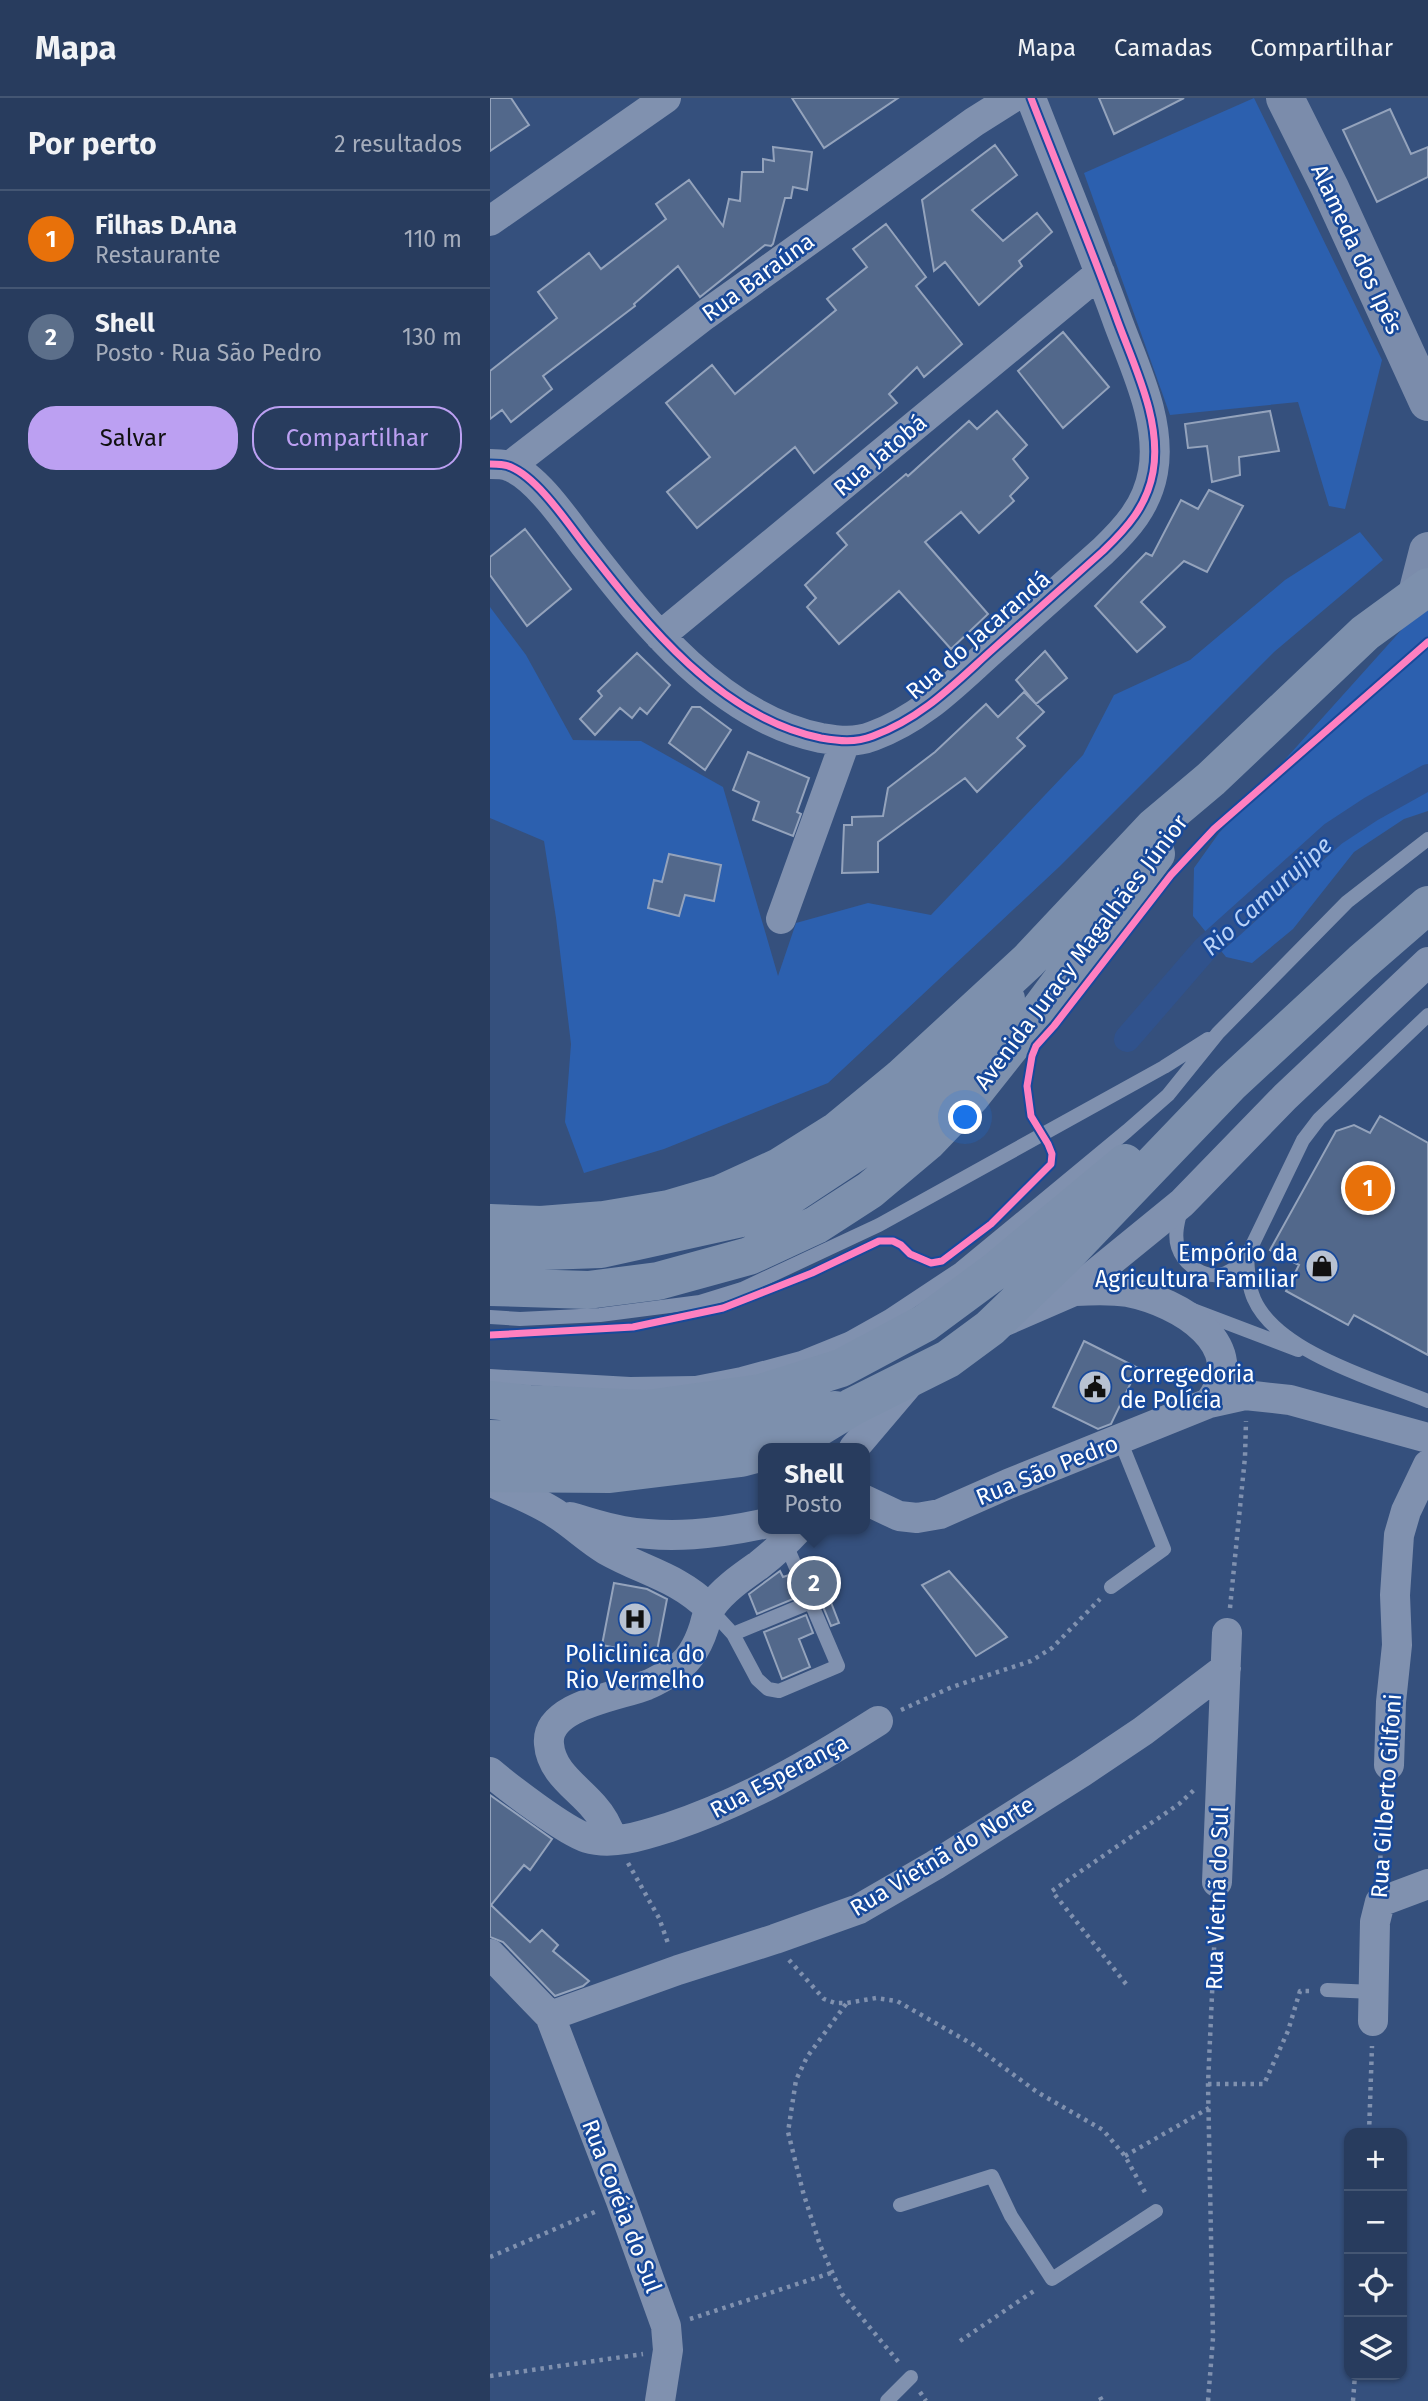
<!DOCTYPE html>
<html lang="pt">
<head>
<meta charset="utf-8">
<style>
	body { margin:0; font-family:"Fira Sans",sans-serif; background:#304364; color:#f1f3f6 }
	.controls { position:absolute; right:21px; bottom:21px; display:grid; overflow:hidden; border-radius:14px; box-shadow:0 2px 5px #0004 }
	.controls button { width:63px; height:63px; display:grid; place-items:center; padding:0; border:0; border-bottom:2px solid #445673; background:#283c5e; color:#f1f3f6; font:35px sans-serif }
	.you { position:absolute; left:476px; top:1020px; width:24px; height:24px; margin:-18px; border:5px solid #fff; border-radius:50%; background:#1a73e8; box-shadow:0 0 0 10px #1a73e833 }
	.badge { display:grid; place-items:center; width:46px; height:46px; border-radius:50%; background:#bca0f2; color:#fff; font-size:23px; font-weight:700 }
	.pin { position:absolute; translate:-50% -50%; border:4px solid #fff; box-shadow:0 2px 7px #0006 }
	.popup { position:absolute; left:268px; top:1345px; width:112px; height:91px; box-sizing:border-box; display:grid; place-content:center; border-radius:14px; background:#283c5e; filter:drop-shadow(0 2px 5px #0005); font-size:23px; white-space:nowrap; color:#a5adbc }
	.popup b { font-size:26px; color:#f1f3f6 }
	.popup::after { content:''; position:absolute; left:50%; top:100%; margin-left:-14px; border:14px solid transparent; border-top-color:#283c5e }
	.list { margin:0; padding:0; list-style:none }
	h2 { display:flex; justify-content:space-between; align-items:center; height:91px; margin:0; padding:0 28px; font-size:30px }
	h2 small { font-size:23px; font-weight:400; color:#a5adbc }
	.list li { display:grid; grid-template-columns:46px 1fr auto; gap:21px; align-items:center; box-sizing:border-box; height:98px; padding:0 28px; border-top:2px solid #445673 }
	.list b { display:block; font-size:26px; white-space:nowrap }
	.list p { margin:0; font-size:23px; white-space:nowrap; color:#a5adbc }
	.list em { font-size:23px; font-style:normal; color:#a5adbc }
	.actions { display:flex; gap:14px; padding:21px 28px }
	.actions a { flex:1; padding:16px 0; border:2px solid #bca0f2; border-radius:28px; text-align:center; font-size:24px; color:#bca0f2 }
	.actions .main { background:#bca0f2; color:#111 }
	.icon { flex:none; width:38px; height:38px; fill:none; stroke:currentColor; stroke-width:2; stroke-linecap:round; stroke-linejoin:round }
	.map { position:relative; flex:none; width:938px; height:2303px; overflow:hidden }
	header { display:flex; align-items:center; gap:42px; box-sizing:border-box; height:98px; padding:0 35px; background:#283c5e; border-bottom:2px solid #445673 }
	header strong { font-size:33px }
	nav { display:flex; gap:38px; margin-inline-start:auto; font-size:24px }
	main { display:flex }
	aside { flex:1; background:#283c5e }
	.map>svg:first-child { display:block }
	.green { fill:#2c60af }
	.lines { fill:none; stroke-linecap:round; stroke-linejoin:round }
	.canal { stroke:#30528c; stroke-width:26 }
	.building { fill:#52688b; stroke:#94a3bc; stroke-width:2 }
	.path { stroke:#8091af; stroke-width:4.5; stroke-dasharray:3.5 5; stroke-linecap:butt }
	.lane { stroke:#8091af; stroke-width:14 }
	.street { stroke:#8091af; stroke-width:30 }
	.secondary { stroke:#7b8cab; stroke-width:38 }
	.primary { stroke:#7d90ad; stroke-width:38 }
	.cycleway-casing { stroke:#18499a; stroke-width:11 }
	.cycleway { stroke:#ff80c0; stroke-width:7 }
	.labels { text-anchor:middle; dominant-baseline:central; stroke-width:5; stroke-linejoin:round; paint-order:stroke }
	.street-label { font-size:23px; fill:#fff; stroke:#18499a }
	.poi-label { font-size:23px; fill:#fff; stroke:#18499a; text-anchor:end }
	.water-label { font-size:24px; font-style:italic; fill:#bad3f8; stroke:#18499a }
</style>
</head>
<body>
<header>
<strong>Mapa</strong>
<nav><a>Mapa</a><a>Camadas</a><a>Compartilhar</a></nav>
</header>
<main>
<aside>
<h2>Por perto<small>2 resultados</small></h2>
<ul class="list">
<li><span class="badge" style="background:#e8710a">1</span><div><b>Filhas D.Ana</b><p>Restaurante</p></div><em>110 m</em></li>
<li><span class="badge" style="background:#5c6f8a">2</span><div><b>Shell</b><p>Posto · Rua São Pedro</p></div><em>130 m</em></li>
</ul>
<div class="actions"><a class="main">Salvar</a><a>Compartilhar</a></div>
</aside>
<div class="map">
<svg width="938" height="2303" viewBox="0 0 938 2303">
	<rect width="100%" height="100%" fill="#35507d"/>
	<!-- green -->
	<path class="green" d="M764,0L892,262L855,411L839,408L808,304L680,317L594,75Z
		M870,434L893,462L784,554L569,769L338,985L174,1051L94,1075L75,1024L81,946L66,820L54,743L0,720V509L36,557L83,642L151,643L233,689L288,878L306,825L378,805L441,817L593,657L624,597L700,562L795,482Z
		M938,512V713L914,721L864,754L803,831L762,865L736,859L703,818L704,770L729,735L914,529Z"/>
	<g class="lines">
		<!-- canal -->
		<path class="canal" d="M637,941L715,851L843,736L881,711L938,679"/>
	</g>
	<!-- building -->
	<path class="building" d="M0,0H21L39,27L0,53Z
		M302,0H408L334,50Z
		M609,0H694L624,36Z
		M900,11L921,56L938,49V79L887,104L853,32Z
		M505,47L527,77L482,112L513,143L547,115L562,134L529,163L532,168L489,207L455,164L444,173L432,102Z
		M283,49L322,54L317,92L303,89L301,100H295L283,146L281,148L275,147L210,199L188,168L144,206L145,208L53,278L62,291L21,324L12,312L0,321V273L67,220L48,194L99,155L111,171L176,121L166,106L199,82L233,128L239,101L250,103L252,74H273V61L284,63Z
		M396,126L436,179L426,188L472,246L434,279L427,269L399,296L407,305L324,375L305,349L207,430L177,394L220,359L176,305L222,267L245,296L346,212L337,201L377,169L363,151Z
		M573,234L619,289L573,330L528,273Z
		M507,313L537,347L523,361L538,380L520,398L524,403L489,435L471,414L435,444L498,516L461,551L409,493L349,546L317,509L326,500L315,487L357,447L347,435L416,376L418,378L479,323L487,331Z
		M780,313L789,353L749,359L750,377L722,384L717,348L698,350L695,326Z
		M719,392L753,408L717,474L694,463L651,504L675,529L647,554L605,508L656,455L662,458L691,402L708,411Z
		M35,431L81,491L37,528L0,477V459Z
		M555,553L577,580L546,606L526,582Z
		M147,555L180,587L157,616L150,610L142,620L130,610L105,637L90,621L112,598L108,593Z
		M534,594L554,614L527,640L535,648L487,694L475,680L388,744V774L352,775L354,727H362V719L393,718L398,690L445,654L496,606L508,619Z
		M202,609H210L241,632L215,672L179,645Z
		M258,654L319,680L307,714L311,716L303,738L263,722L269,704L243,692Z
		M179,756L231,767L224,803L195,797L189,818L158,810L164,782L172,784Z
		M890,1018L938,1045V1257L864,1217L858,1227L796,1193L809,1167L780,1152L846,1033L864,1027L880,1035Z
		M594,1243L648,1270L621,1326L608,1331L563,1309Z
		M326,1466L349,1525L341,1528L317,1470Z
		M290,1473L293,1479L299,1477L308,1499L267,1516L259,1496Z
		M459,1473L517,1539L486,1558L432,1487Z
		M124,1485L157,1491L177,1501L166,1558L112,1547Z
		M316,1517L323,1535L309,1541L320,1569L292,1581L274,1534Z
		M0,1697L62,1741L40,1772L34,1767L1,1807L40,1844L52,1832L68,1847L63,1853L99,1883L93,1888L65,1898L13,1844L0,1839Z"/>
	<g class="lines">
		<!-- path -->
		<path class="path" d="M740,1510L755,1359L756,1323
			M411,1612L462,1589L541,1563L562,1550L610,1501
			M138,1765L169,1820L179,1848
			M890,1778L891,1729L896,1693
			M299,1862L334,1901L345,1905H357L386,1900L407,1903L482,1946L547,1994L613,2032L635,2058L657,2098
			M636,1886L562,1793L689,1706L704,1692
			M356,1906L317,1959L306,1982L298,2034L313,2094L330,2147L352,2196L411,2267
			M718,1986H774L798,1933L810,1893H822
			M879,2035L882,1948
			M635,2058L719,2010
			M0,2159L107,2113
			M200,2221L341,2175
			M470,2243L547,2191
			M0,2278L153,2256
			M430,2294L436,2303
			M610,2299L612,2303
			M718,2303L723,2240L718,1986L726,1807
			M863,2303L865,2277"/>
		<!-- lane -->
		<path class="lane" d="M691,1111C688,1123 684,1137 688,1149C694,1167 716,1183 736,1175C745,1171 751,1165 757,1158L813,1042L829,1021L938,917
			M757,1158C758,1172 758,1188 764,1201C787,1254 886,1282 938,1303
			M703,1212L808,1252
			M0,1219L30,1221L110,1217L210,1204L252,1191L389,1127L674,969L718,941
			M0,1278L140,1286L205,1285L251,1276L311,1260L358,1241L399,1218L470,1171L637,1033L678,997L728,935L857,804L938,741
			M621,1489L674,1451L630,1342
			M220,1511L243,1536L267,1581L278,1591L289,1593L348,1568L295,1444
			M243,1536L321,1504
			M837,1892L884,1894
			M410,2107L502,2078L521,2118L562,2181L666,2113
			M397,2303L421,2279"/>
		<!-- street -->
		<path class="street" d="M0,123L176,0
			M0,366C6,366 15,366 21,369C49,381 78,426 97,450C156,526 231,620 331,640C349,643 365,645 383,638C432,620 464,586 502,552C539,519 576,486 613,453C637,430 657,408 663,374C672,324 645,270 628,224C601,149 570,75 541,0
			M20,368L215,217L484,24L522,0
			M170,538L610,175
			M291,821L355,644
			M584,1193C603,1192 620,1191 638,1194C689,1204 763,1247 719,1305
			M515,1223L584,1193L692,1105L795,999L938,864
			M364,1350L420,1284
			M0,1383C22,1394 48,1403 68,1417C85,1428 99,1442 116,1452C153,1473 188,1479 219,1510
			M375,1402L409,1418L427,1420L450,1416L518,1386L719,1305L755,1297L800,1302L938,1340
			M80,1419C98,1424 115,1430 133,1433C181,1441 226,1436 273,1426
			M899,1667L901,1604L907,1547L905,1497L909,1437L916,1413L938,1367
			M0,1674C19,1690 75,1733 97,1740C123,1748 155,1737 180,1729C255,1704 322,1665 388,1623
			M122,1741C118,1729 113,1719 104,1709C87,1689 61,1674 59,1646C55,1607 130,1598 157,1587C165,1584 173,1579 180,1575C199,1565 208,1548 214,1529C216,1523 217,1514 221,1509C233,1492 252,1479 269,1467C283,1456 296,1444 308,1431
			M727,1784L737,1535
			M0,1856L60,1918L131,2103L176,2228L178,2252L170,2303
			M60,1918L188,1872L285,1841L369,1811L445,1767L592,1674L653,1633L736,1570
			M883,1923L885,1824L890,1804L938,1786"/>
		<!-- secondary -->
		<path class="secondary" d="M795,0L840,90L938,304
			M927,496L938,453"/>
		<!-- primary -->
		<path class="primary" d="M0,1125L51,1127L114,1122L179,1111L230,1096L289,1069L348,1032L411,980L538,863L664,729L721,681L875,535L938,489
			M0,1155L111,1151L274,1115L392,1037L495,939L516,901
			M0,1189L98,1192L168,1183L259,1158L326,1127L380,1092L437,1044L482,997L551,910L666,756
			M0,1302L39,1306L157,1311L271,1295L351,1270L435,1225L504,1174L635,1065
			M0,1341L139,1344L345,1312
			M290,1350L298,1348L362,1309L458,1261L500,1230L573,1160L740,986L872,864L938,807
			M0,1375L120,1376L251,1360L273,1354"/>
		<defs>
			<path id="cycleway" d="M0,366C6,366 15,366 21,369C49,381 78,426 97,450C156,526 231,620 331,640C349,643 365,645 383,638C432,620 464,586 502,552C539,519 576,486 613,453C637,430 657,408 663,374C672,324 645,270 628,224C601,149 570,75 541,0
				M0,1237L143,1229L233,1210L322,1175L389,1143H403L411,1147L420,1156L441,1165L452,1163L501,1126L561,1066L562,1056L558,1046L541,1018L537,988L542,958L546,948L564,928L681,777L724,731L938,544"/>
		</defs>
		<!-- cycleway casing -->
		<use href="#cycleway" class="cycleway-casing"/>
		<!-- cycleway -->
		<use href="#cycleway" class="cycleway"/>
	</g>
	<!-- icons -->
	<defs>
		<symbol id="shop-disc" viewBox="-11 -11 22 22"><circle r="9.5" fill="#b8c2d2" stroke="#18499a"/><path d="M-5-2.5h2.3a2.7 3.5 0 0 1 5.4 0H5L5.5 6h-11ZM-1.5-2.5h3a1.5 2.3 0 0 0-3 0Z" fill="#111"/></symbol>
		<symbol id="civic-disc" viewBox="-11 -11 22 22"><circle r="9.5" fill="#b8c2d2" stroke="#18499a"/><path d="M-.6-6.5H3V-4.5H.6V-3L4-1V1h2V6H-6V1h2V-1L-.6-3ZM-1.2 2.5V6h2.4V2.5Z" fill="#111"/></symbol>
		<symbol id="hospital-disc" viewBox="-11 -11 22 22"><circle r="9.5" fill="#b8c2d2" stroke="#18499a"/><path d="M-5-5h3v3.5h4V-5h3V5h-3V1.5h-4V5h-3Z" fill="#111"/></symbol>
	</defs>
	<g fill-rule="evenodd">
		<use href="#shop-disc" x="813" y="1149" width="38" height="38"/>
		<use href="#civic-disc" x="586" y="1270" width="38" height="38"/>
		<use href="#hospital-disc" x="126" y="1502" width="38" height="38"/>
	</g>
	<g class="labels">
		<!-- street labels -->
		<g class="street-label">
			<text transform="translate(867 151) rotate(65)">Alameda dos Ipês</text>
			<text transform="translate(268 179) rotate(-36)">Rua Baraúna</text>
			<text transform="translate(390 357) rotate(-40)">Rua Jatobá</text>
			<text transform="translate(488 537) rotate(-41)">Rua do Jacarandá</text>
			<text transform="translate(591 854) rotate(-53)">Avenida Juracy Magalhães Júnior</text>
			<text transform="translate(557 1372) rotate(-22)">Rua São Pedro</text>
			<text transform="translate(289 1678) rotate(-28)">Rua Esperança</text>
			<text transform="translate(896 1698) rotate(-86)">Rua Gilberto Gilfoni</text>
			<text transform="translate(452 1758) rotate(-31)">Rua Vietnã do Norte</text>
			<text transform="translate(727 1800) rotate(-88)">Rua Vietnã do Sul</text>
			<text transform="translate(132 2108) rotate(69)">Rua Coréia do Sul</text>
		</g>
		<!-- poi labels -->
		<g class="poi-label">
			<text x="808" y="1155">Empório da<tspan x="808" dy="26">Agricultura Familiar</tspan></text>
			<text x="630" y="1276" text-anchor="start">Corregedoria<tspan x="630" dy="26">de Polícia</tspan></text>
			<text x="145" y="1556" text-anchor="middle">Policlinica do<tspan x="145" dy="26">Rio Vermelho</tspan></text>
		</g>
		<!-- water labels -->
		<g class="water-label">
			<text transform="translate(777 798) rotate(-42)">Rio Camurujipe</text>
		</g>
	</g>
</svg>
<div class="controls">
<button>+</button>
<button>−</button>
<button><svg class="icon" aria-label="locate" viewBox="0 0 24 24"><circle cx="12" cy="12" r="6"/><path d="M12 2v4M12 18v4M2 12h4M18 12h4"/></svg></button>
<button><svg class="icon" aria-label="layers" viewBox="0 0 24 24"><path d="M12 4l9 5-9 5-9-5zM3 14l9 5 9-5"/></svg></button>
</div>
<div class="you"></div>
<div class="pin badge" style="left:878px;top:1090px;background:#e8710a">1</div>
<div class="pin badge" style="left:324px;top:1485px;background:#5c6f8a">2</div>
<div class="popup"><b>Shell</b>Posto</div>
</div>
</main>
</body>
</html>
